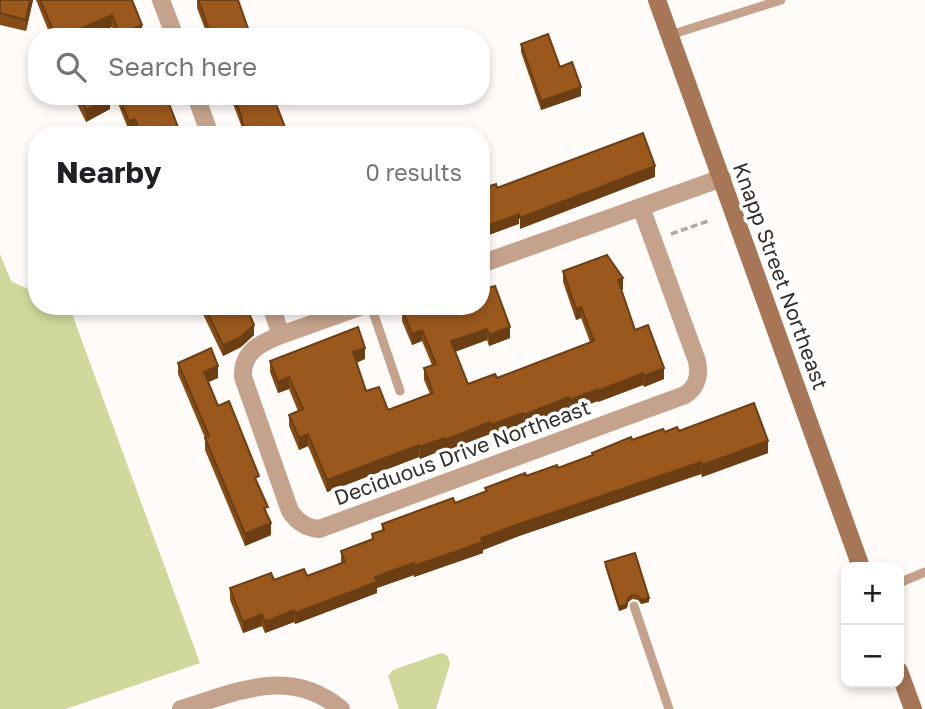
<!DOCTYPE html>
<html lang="en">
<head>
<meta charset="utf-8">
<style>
	body { margin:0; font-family:"Golos Text",sans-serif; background:#f2f2f2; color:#202124 }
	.controls { position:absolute; right:21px; bottom:21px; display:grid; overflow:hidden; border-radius:14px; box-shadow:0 4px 10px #0003 }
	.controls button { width:63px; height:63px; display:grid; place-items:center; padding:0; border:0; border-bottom:2px solid #e0e0e0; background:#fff; color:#202124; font:35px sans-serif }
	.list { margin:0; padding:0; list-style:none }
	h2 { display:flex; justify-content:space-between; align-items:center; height:91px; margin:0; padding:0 28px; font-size:30px }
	h2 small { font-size:23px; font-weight:400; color:#757577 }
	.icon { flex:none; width:38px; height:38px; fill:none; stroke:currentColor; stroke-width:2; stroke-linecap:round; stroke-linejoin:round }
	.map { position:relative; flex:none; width:925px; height:709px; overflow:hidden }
	.search { position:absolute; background:#fff; box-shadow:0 4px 10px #0003; left:28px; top:28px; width:462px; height:77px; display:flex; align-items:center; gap:18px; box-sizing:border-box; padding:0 24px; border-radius:28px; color:#757577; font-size:26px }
	.panel { position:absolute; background:#fff; box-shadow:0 4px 10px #0003; left:28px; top:126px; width:462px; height:189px; border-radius:28px }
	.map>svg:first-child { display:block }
	.green { fill:#d1d89b }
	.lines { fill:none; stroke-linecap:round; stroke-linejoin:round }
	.path { stroke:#aca8a5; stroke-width:3.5; stroke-dasharray:7 3.5; stroke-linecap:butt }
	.service { stroke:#c4a28c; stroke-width:9 }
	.minor { stroke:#c4a28c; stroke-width:18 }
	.secondary { stroke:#a67656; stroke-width:18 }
	.wall { fill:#844c19 }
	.shaded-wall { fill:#6c3e14 }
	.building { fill:#9a581d; stroke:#6c3e14; stroke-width:2 }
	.labels { text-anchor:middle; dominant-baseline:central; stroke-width:7; stroke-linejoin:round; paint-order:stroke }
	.street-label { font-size:21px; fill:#36302c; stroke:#fff }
</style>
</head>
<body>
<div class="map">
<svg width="925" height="709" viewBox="0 0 925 709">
	<rect width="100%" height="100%" fill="#fefbf9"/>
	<!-- green -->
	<path class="green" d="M0,254L11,281L37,293V306H62L71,311L200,663L66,709H0Z
		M441,653C447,654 449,657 450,664L436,709H399L388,676L393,670Z"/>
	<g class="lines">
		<!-- path -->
		<path class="path" d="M671,234L708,221"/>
		<!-- service -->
		<path class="service" d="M670,35L781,0
			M371,306L400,391
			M899,583L925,572
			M634,606L669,709"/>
		<!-- minor -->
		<path class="minor" d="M161,0L175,37
			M196,96L210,135
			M481,264L722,178
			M271,306L281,335C261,343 242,351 243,377L290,511C297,522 306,528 319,529L685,395C697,387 700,376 697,361L641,207
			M281,335L362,306
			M181,709C238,692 289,666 341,709"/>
		<!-- secondary -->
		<path class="secondary" d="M657,0L861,567
			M899,671L913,709"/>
	</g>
	<!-- wall -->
	<path class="wall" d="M0,0H33L26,31L0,25Z
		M36,0H132L142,36L116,37L112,27L89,37H51Z
		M197,0H238L251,37H208L197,8Z
		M521,44L560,67L581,96L541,110L521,52Z
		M73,96H110V109L86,122Z
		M119,96L181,135H137L135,129L129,131L119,106Z
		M230,96H273L288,135H243L241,129V125Z
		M563,271L623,289L621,290L635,330L664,379L644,387L643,385L598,402V401L570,411L569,409L524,426L523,424L491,436L490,434L445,451V449L420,459L419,457L327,492L308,446L299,450L289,426V415L298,411L289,389L278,393L270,372V361L365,359L356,363L366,391L388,410L430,394L424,380V368L432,365L422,341L412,345L402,321V309L481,306L510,338L489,346L487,340L455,352L468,384L497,378L590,342L581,318L576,320L563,282Z
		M199,306H246L254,335L241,347L223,356Z
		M178,363L218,378L208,382L218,406L259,487L268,516L271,535L245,546L205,450V438L178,374Z
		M679,431L768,453L702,477L701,474L519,536L483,550V553L414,577V575L377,588V593L295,624L294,622L265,633L262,626L243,633L230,600V588L274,580L307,576L341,563V551L372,539V534L382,530V524L455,503L485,492V488L526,476L558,468L592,455V453L632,440L665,432Z
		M605,562L649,602L641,604L638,600L632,599L628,602L627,608L619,611L605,566Z"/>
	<!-- shaded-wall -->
	<path class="shaded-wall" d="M30,0H33L26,31V20Z
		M112,15V27L89,37H75V31Z
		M142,25V36L120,37V34Z
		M581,87V96L541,110V101Z
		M110,98V109L86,122V110Z
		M135,119V129L129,131V121Z
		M655,166V177L520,229V218Z
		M519,214V224L481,238V228Z
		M623,278V289L618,291V280Z
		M581,307V318L576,320V309Z
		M254,325V335L241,347L223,356V345Z
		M510,327V338L489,346V335Z
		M487,329V340L451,353V341Z
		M422,330V341L412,345V334Z
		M365,348V359L353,364V352Z
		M218,366V378L204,384V372Z
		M664,368V379L644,387V376Z
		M643,373V385L598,402V391Z
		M289,377V389L278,393V382Z
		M598,389V401L570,411V400Z
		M569,397V409L524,426V415Z
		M523,413V424L491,436V425Z
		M490,422V434L445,451V440Z
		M308,434V446L299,450V438Z
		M445,438V449L420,459V447Z
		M768,441V453L702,477V465Z
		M419,445V457L327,492V480Z
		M701,462V474L519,536L483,550V553L414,577V566L481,538L519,524Z
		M271,523V535L245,546V534Z
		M414,563V575L377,588V593L295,624V613L375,577Z
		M632,595V599L628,602L627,608L619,611V607Z
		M649,598V602L641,604V600Z
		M294,610V622L265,633V622Z
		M262,614V626L243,633V622Z"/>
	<!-- building -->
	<path class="building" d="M0,0H30L26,20L0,13Z
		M40,0H132L142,25L120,34L112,15L75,31L77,37H56Z
		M198,0H238L251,37H212Z
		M548,34L560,67L572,62L581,87L541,101L521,44Z
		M79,96H110V98L86,110Z
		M119,96H166L181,135H141L135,119L129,121Z
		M234,96H273L288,135H247L241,119L242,118Z
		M643,133L655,166L520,218L519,214L481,228V189L496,184L497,188Z
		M607,255L623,278L618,280L635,330L648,325L664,368L644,376L643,373L598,391V389L570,400L569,397L524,415L523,413L491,425L490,422L445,440V438L420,447L419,445L327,480L308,434L299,438L289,415L303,409L289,377L278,382L270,361L358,327L365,348L353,352L366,391L379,387L388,410L433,393L424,368L436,364L422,330L412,334L402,309L410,306H481V290L495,286L510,327L489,335L487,329L451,341L468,384L495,374L497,378L594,341L581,307L576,309L563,271Z
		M204,306H246L254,325L241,337L223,345Z
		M211,348L218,366L204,372L218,406L229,401L259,476L255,478L268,507L264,508L271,523L245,534L205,438L209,436L178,363Z
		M754,403L768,441L702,465L701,462L519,524L481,538L483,542L414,566V563L375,577L377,582L295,613L294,610L265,622L262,614L243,622L230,588L271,573L274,580L304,569L307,576L345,562L341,551L373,539L372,534L384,530L382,524L453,498L455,503L487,491L485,488L525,473L526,476L557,465L558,468L593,455L592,453L631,437L632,440L663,429L665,432L677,427L679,431Z
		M635,553L649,598L641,600L638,596L632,595L628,598L627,604L619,607L605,562Z"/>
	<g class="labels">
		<!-- street labels -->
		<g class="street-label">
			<text transform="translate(781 276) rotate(70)">Knapp Street Northeast</text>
			<text transform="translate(462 452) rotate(-20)">Deciduous Drive Northeast</text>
		</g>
	</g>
</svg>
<div class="controls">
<button>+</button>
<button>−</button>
</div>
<div class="search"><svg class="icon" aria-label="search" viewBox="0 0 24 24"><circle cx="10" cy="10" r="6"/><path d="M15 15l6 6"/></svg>Search here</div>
<section class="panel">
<h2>Nearby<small>0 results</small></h2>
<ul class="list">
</ul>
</section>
</div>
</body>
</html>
